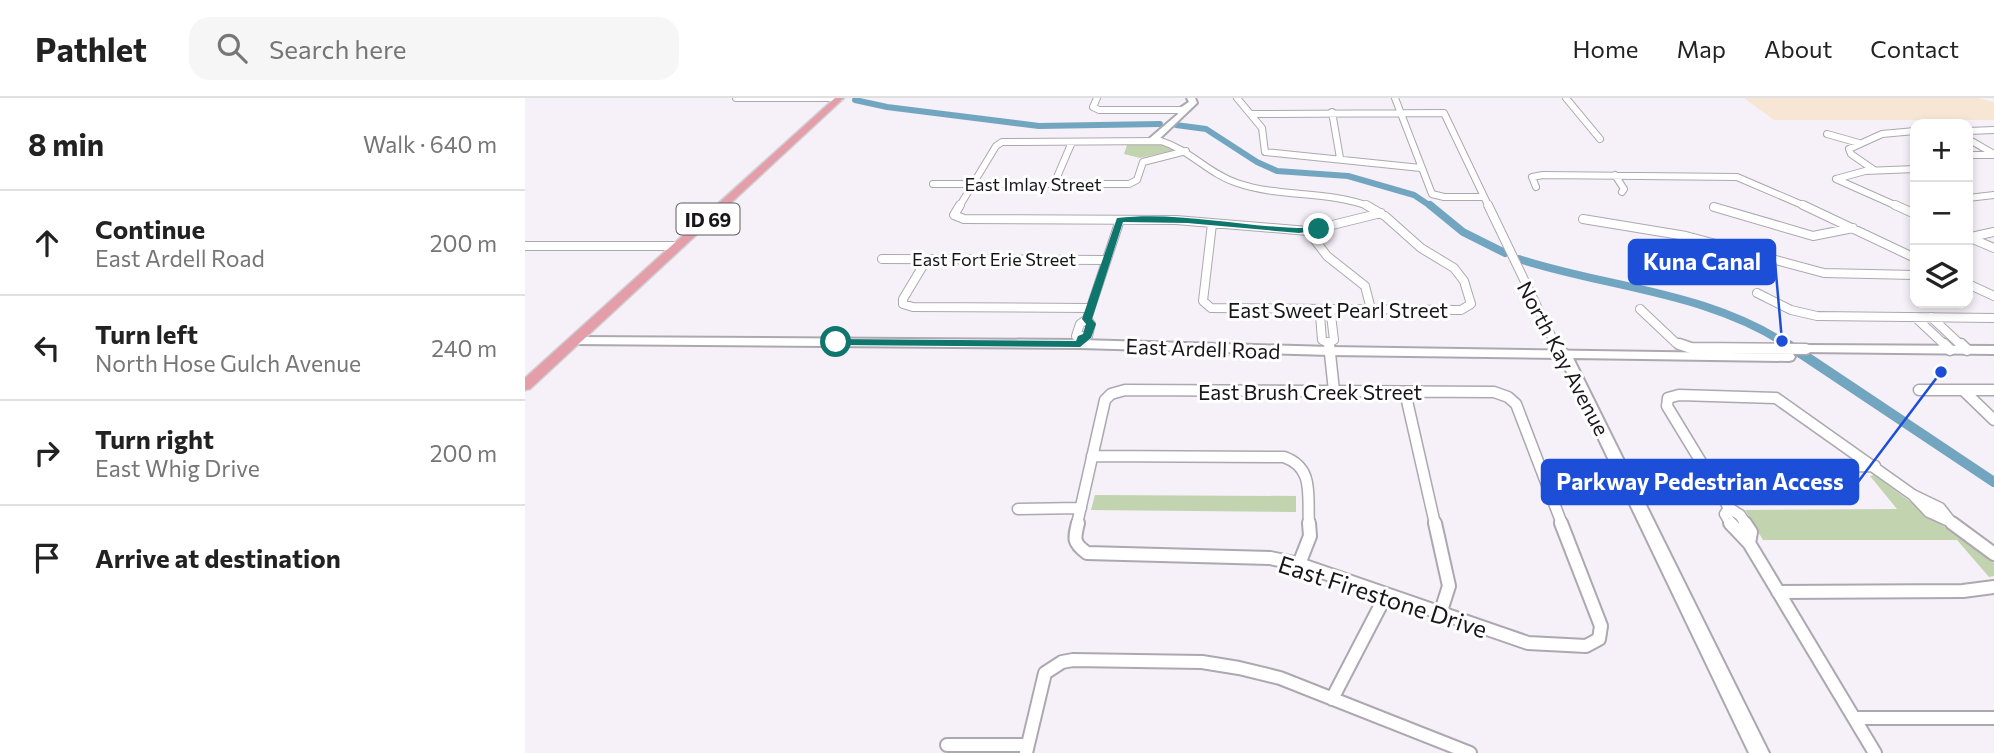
<!DOCTYPE html>
<html lang="en">
<head>
<meta charset="utf-8">
<style>
	body { margin:0; font-family:Commissioner,sans-serif; background:#f6f6f6; color:#222 }
	.controls { position:absolute; right:21px; top:21px; display:grid; overflow:hidden; border-radius:14px; box-shadow:0 4px 10px #0003 }
	.controls button { width:63px; height:63px; display:grid; place-items:center; padding:0; border:0; border-bottom:2px solid #e0e0e0; background:#fff; color:#222; font:35px sans-serif }
	.stop { position:absolute; width:21px; height:21px; margin:-16px; border:5px solid #0f766e; border-radius:50%; background:#fff }
	.stop.end { background:#0f766e; border-color:#fff; box-shadow:0 2px 7px #0008 }
	.list { margin:0; padding:0; list-style:none }
	h2 { display:flex; justify-content:space-between; align-items:center; height:91px; margin:0; padding:0 28px; font-size:30px }
	h2 small { font-size:23px; font-weight:400; color:#767676 }
	.list li { display:grid; grid-template-columns:46px 1fr auto; gap:21px; align-items:center; box-sizing:border-box; height:105px; padding:0 28px; border-top:2px solid #e0e0e0 }
	.list b { display:block; font-size:26px; white-space:nowrap }
	.list p { margin:0; font-size:23px; white-space:nowrap; color:#767676 }
	.list em { font-size:23px; font-style:normal; color:#767676 }
	.icon { flex:none; width:38px; height:38px; fill:none; stroke:currentColor; stroke-width:2; stroke-linecap:round; stroke-linejoin:round }
	.map { position:relative; flex:none; width:1469px; height:655px; overflow:hidden }
	header { display:flex; align-items:center; gap:42px; box-sizing:border-box; height:98px; padding:0 35px; background:#fff; border-bottom:2px solid #e0e0e0 }
	header strong { font-size:33px }
	nav { display:flex; gap:38px; margin-inline-start:auto; font-size:24px }
	.search { width:490px; height:63px; background:#f6f6f6; display:flex; align-items:center; gap:18px; box-sizing:border-box; padding:0 24px; border-radius:21px; color:#767676; font-size:26px }
	main { display:flex }
	aside { flex:1; background:#fff }
	.map>svg:first-child { display:block }
	.education { fill:#f6e6d3 }
	.green { fill:#c1d3af }
	.lines { fill:none; stroke-linecap:round; stroke-linejoin:round }
	.canal-far2 { stroke:#72a6c0; stroke-width:6 }
	.canal-far1 { stroke:#72a6c0; stroke-width:8 }
	.canal { stroke:#72a6c0; stroke-width:10 }
	.street-far3-casing { stroke:#ada8b0; stroke-width:8 }
	.street-far2-casing { stroke:#ada8b0; stroke-width:10 }
	.street-far1-casing { stroke:#ada8b0; stroke-width:13 }
	.street-casing { stroke:#ada8b0; stroke-width:16 }
	.secondary-casing { stroke:#ada8b0; stroke-width:4 }
	.primary-casing { stroke:#d1d0d1; stroke-width:3 }
	.street-far3 { stroke:#fff; stroke-width:6 }
	.street-far2 { stroke:#fff; stroke-width:8 }
	.street-far1 { stroke:#fff; stroke-width:10 }
	.street { stroke:#fff; stroke-width:12 }
	.secondary { fill:#fff; fill-rule:evenodd }
	.primary { fill:#e49eaa; fill-rule:evenodd }
	.route { fill:#0f766e }
	.labels { text-anchor:middle; dominant-baseline:central; stroke-width:6; stroke-linejoin:round; paint-order:stroke }
	.far-street-label { font-size:18px; fill:#181619; stroke:#fff }
	.shield { fill:#fff; stroke:#5d5c5e; stroke-width:2 }
	.shield-label { font-size:19px; font-weight:bold; fill:#181619 }
	.street-label { font-size:21px; fill:#181619; stroke:#fff }
	.near-street-label { font-size:24px; fill:#181619; stroke:#fff }
	.leader { fill:none; stroke:#1d4ed8; stroke-width:2.5 }
	.callout-dot { fill:#1d4ed8; stroke:#fff; stroke-width:2.5 }
	.callout { fill:#1d4ed8; stroke:#1d4ed8; stroke-width:2.5 }
	.callout-label { font-size:23px; text-anchor:middle; font-weight:bold; fill:#fff }
</style>
</head>
<body>
<header>
<strong>Pathlet</strong>
<div class="search"><svg class="icon" aria-label="search" viewBox="0 0 24 24"><circle cx="10" cy="10" r="6"/><path d="M15 15l6 6"/></svg>Search here</div>
<nav><a>Home</a><a>Map</a><a>About</a><a>Contact</a></nav>
</header>
<main>
<aside>
<h2>8 min<small>Walk · 640 m</small></h2>
<ul class="list">
<li><svg class="icon" aria-label="ahead" viewBox="0 0 24 24"><path d="M12 20V5M6 11l6-6 6 6"/></svg><div><b>Continue</b><p>East Ardell Road</p></div><em>200 m</em></li>
<li><svg class="icon" aria-label="left" viewBox="0 0 24 24"><path d="M17 20v-9H6M10 6l-5 5 5 5"/></svg><div><b>Turn left</b><p>North Hose Gulch Avenue</p></div><em>240 m</em></li>
<li><svg class="icon" aria-label="right" viewBox="0 0 24 24"><path d="M7 20v-9h11M14 6l5 5-5 5"/></svg><div><b>Turn right</b><p>East Whig Drive</p></div><em>200 m</em></li>
<li><svg class="icon" aria-label="arrive" viewBox="0 0 24 24"><path d="M6 21V4h12l-3 4 3 4H6"/></svg><div><b>Arrive at destination</b></div></li>
</ul>
</aside>
<div class="map">
<svg width="1469" height="655" viewBox="0 0 1469 655">
	<rect width="100%" height="100%" fill="#f6f0f8"/>
	<!-- education -->
	<path class="education" d="M1219,0H1452L1469,4V22H1249Z"/>
	<!-- green -->
	<path class="green" d="M603,44L636,46L650,52L615,60L599,56Z
		M1349,377L1469,465V478L1464,479L1432,442H1238L1220,412L1372,411L1345,378Z
		M570,397L771,398V414L566,412Z"/>
	<g class="lines">
		<!-- canal-far2 -->
		<path class="canal-far2" d="M330,2L362,9L514,28L635,26
			M651,27L681,31L732,64L752,73L823,78L889,97L907,109"/>
		<!-- canal-far1 -->
		<path class="canal-far1" d="M905,107L938,134L980,155
			M994,161C1084,190 1184,194 1264,248"/>
		<!-- canal -->
		<path class="canal" d="M1262,246L1469,384"/>
		<defs>
			<path id="street-far3" d="M211,0H315
				M572,0L568,9L574,12H657
				M712,0L737,30L740,54L896,70
				M870,0L907,96L919,99H958
				M1041,0L1075,41
				M807,14L815,60
				M726,16L919,15L964,109
				M1443,33L1469,32
				M1302,36L1334,45
				M1443,41L1469,56
				M1443,57H1468
				M1349,72L1326,56L1324,51L1357,36L1390,33
				M1090,77L1099,91L1097,94
				M1311,81L1374,109
				M1311,81L1340,73L1390,71
				M408,86H604L612,82L618,64L661,53
				M529,86L547,44
				M1011,89L1007,79L1018,77L1212,79L1282,109
				M1443,100L1469,97
				M434,109L471,48L477,44L636,43C665,52 684,76 712,85C756,100 802,92 846,109"/>
			<path id="street-far2" d="M435,107L429,117L439,121L651,122L783,133L856,115
				M963,107L1031,248
				M1278,107L1390,160
				M1370,107L1390,116
				M1189,109L1288,138L1328,130
				M1058,121L1161,138L1299,175L1390,177
				M687,126L678,203L686,210L936,212L946,206L939,183L929,170L896,150L860,118L841,107
				M783,133L802,158L840,188L846,211
				M1443,139L1469,150
				M1446,139L1469,134
				M0,148H153
				M357,161L581,162
				M402,161L378,201V206L388,209L565,210
				M1443,186L1469,198
				M1232,195L1266,212L1292,218L1469,220
				M800,211L806,217L809,242L804,245L797,242L795,217Z
				M1115,211L1151,245L1159,248
				M1390,219L1421,248
				M1406,219L1437,248
				M562,221L595,122
				M562,221L566,226L563,238H551L555,226Z
				M804,245V248
				M555,246L557,240"/>
			<path id="street-far1" d="M804,246L809,293
				M1030,246L1040,257
				M1154,246L1166,250L1281,251
				M1419,246L1425,252
				M1436,246L1442,252
				M1394,292H1469
				M1438,292L1469,322
				M880,294L910,426
				M567,358L759,359C790,370 782,398 784,426
				M1020,380L1139,379L1254,369L1350,368
				M1388,397L1415,410L1426,424L1404,414Z
				M1204,410L1215,417L1221,426
				M1204,410L1200,416L1206,426
				M1204,410L1142,308L1143,300L1154,297L1251,300L1388,397
				M493,411L556,410
				M1426,424L1429,426
				M552,426L580,302L586,296L600,292L969,294L983,299L991,306L1037,426"/>
			<path id="street" d="M553,425C549,441 548,445 562,455L745,460L774,466L1003,545L1061,548L1074,541L1076,528L1036,425
				M910,425L924,488L915,516
				M1205,425L1224,445L1226,434L1220,425
				M1427,425L1469,456
				M1224,445L1350,655
				M774,466L785,438L784,425
				M1253,494L1438,493L1469,489
				M807,601L861,497
				M1329,620H1469
				M422,647H503
				M501,655L520,575L537,564L548,562L677,564L714,570L755,580L945,655"/>
			<path id="secondary" d="M662,0H670L672,5L631,44H625V40L653,16L652,12L664,4Z
				M51,239L555,242L805,249L1268,256L1270,259L1268,262L1264,263L1048,260L1244,655H1224L1035,260L805,257L555,250L47,246L45,243Z
				M1281,247L1469,248V256L1277,254L1275,251Z"/>
			<path id="primary" d="M310,0H319L5,291L0,292V280Z"/>
		</defs>
		<!-- street-far3 casing -->
		<use href="#street-far3" class="street-far3-casing"/>
		<!-- street-far2 casing -->
		<use href="#street-far2" class="street-far2-casing"/>
		<!-- street-far1 casing -->
		<use href="#street-far1" class="street-far1-casing"/>
		<!-- street casing -->
		<use href="#street" class="street-casing"/>
		<!-- secondary casing -->
		<use href="#secondary" class="secondary-casing"/>
		<!-- primary casing -->
		<use href="#primary" class="primary-casing"/>
		<!-- street-far3 -->
		<use href="#street-far3" class="street-far3"/>
		<!-- street-far2 -->
		<use href="#street-far2" class="street-far2"/>
		<!-- street-far1 -->
		<use href="#street-far1" class="street-far1"/>
		<!-- street -->
		<use href="#street" class="street"/>
		<!-- secondary -->
		<use href="#secondary" class="secondary"/>
		<!-- primary -->
		<use href="#primary" class="primary"/>
	</g>
	<!-- route -->
	<path class="route" d="M592,120C651,113 712,128 772,130C781,130 790,127 798,131L774,135L662,125L598,124L567,221L571,226L566,240L555,249L311,247L306,244L311,241L551,243L553,238L558,236L561,226L557,221Z"/>
	<g class="labels">
		<!-- far-street labels -->
		<g class="far-street-label">
			<text x="508" y="86">East Imlay Street</text>
			<text x="469" y="161">East Fort Erie Street</text>
		</g>
		<!-- shield labels -->
		<rect class="shield" x="151.5" y="105.5" width="63" height="31" rx="5"/>
		<g class="shield-label">
			<text x="183" y="121">ID 69</text>
		</g>
		<!-- street labels -->
		<g class="street-label">
			<text x="813" y="211">East Sweet Pearl Street</text>
			<text transform="translate(678 250) rotate(2)">East Ardell Road</text>
			<text transform="translate(1039 260) rotate(62)">North Kay Avenue</text>
			<text x="785" y="293">East Brush Creek Street</text>
		</g>
		<!-- near-street labels -->
		<g class="near-street-label">
			<text transform="translate(858 498) rotate(18)">East Firestone Drive</text>
		</g>
	</g>
	<!-- callouts -->
	<path class="leader" d="M1257 243L1250 164M1416 274L1333 384"/>
	<g class="callout-dot">
		<circle cx="1257" cy="243" r="7"/>
		<circle cx="1416" cy="274" r="7"/>
	</g>
	<g class="callout">
		<rect x="1104" y="142" width="146" height="44" rx="7"/>
		<rect x="1017" y="362" width="316" height="44" rx="7"/>
	</g>
	<g class="callout-label">
		<text x="1177" y="172">Kuna Canal</text>
		<text x="1175" y="392">Parkway Pedestrian Access</text>
	</g>
</svg>
<div class="controls">
<button>+</button>
<button>−</button>
<button><svg class="icon" aria-label="layers" viewBox="0 0 24 24"><path d="M12 4l9 5-9 5-9-5zM3 14l9 5 9-5"/></svg></button>
</div>
<div class="stop" style="left:311px;top:244px"></div>
<div class="stop end" style="left:794px;top:131px"></div>
</div>
</main>
</body>
</html>
